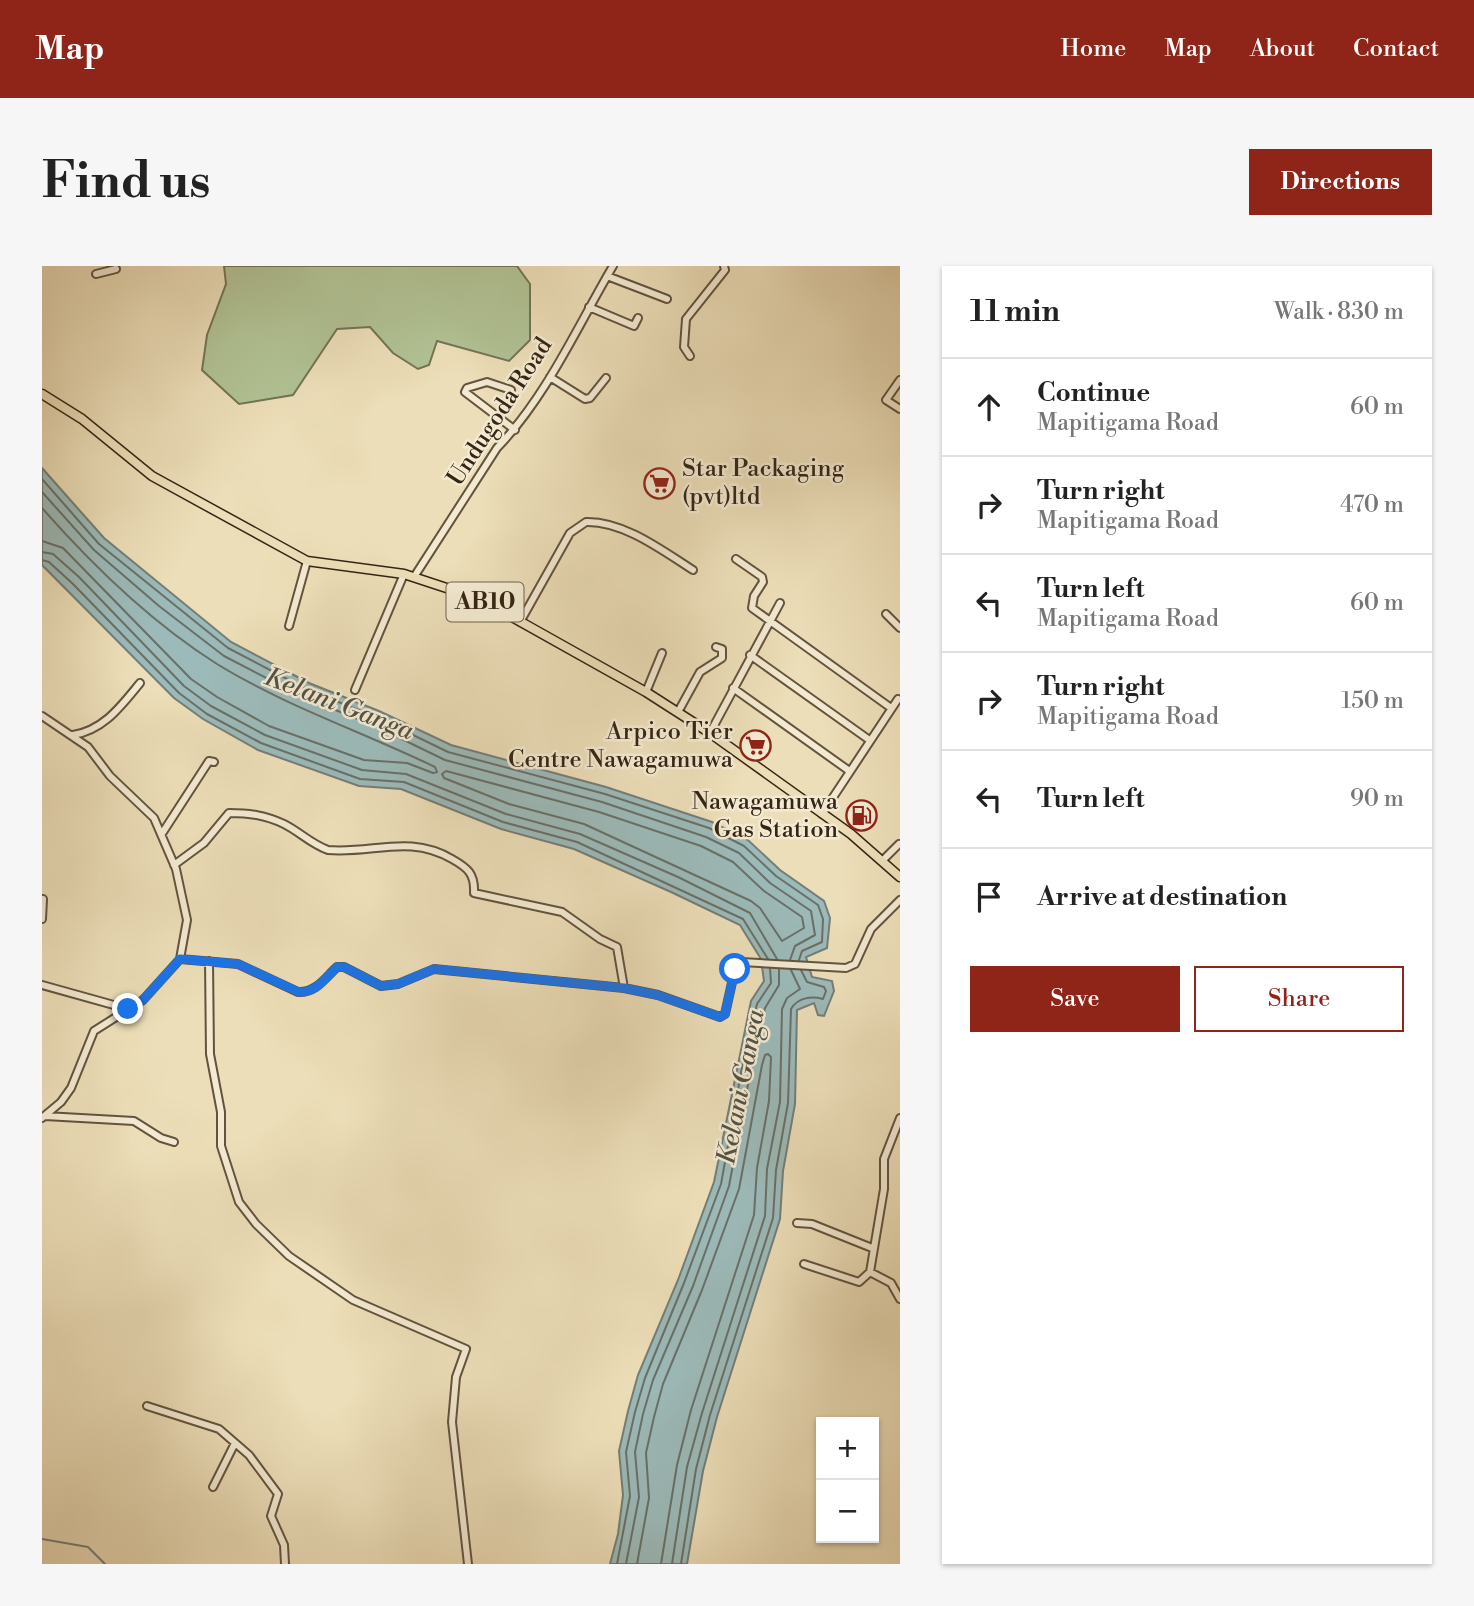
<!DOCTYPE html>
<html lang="en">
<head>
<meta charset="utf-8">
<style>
	body { margin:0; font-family:"Libre Bodoni",serif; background:#f6f6f6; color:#222 }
	.controls { position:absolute; right:21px; bottom:21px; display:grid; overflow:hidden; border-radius:0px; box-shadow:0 2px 5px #0004 }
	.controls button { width:63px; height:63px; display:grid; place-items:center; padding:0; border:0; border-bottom:2px solid #e0e0e0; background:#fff; color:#222; font:35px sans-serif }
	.stop { position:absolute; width:21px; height:21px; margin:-16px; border:5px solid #1a73e8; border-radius:50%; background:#fff }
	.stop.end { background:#1a73e8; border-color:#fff; box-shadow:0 2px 7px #0008 }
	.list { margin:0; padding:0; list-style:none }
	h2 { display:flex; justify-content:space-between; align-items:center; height:91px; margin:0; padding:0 28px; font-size:30px }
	h2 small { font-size:23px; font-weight:400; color:#767676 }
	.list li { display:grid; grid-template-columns:46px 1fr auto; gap:21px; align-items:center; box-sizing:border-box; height:98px; padding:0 28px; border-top:2px solid #e0e0e0 }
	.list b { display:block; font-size:26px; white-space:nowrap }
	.list p { margin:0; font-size:23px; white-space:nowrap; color:#767676 }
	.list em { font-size:23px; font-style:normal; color:#767676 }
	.actions { display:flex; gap:14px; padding:21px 28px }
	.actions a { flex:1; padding:16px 0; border:2px solid #8f2418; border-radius:0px; text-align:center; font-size:24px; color:#8f2418 }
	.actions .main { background:#8f2418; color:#fff }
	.icon { flex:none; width:38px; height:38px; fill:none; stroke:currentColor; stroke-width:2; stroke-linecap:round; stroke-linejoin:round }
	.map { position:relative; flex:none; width:858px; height:1298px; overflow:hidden; border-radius:0px }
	header { display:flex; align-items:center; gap:42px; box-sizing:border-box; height:98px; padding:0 35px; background:#8f2418; color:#fff }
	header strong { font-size:33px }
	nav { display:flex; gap:38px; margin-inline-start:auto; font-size:24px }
	.intro { display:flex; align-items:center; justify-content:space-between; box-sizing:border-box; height:168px; padding:0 42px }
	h1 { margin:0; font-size:49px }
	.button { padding:18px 32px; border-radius:0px; background:#8f2418; color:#fff; font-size:24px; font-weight:700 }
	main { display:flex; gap:42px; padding:0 42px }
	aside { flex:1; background:#fff; border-radius:0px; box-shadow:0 2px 5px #0004 }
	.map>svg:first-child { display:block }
	.green { fill:#b1c294; stroke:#737455; stroke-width:2 }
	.water { fill:#9cbab9; stroke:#737e78; stroke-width:2 }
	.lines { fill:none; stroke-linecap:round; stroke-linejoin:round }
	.shore { stroke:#687068; stroke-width:2 }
	.stream { stroke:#737e78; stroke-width:2 }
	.minor-casing { stroke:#63533e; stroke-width:10 }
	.major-casing { stroke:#352516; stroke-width:11 }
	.minor { stroke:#f3ead1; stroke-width:6 }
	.major { stroke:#ecdeb8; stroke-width:8 }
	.route { stroke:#1a73e8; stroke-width:9 }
	.labels { text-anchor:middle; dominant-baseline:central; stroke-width:5; stroke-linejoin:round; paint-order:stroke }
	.shield { fill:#f3ead1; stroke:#6e604e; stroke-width:2 }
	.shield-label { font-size:23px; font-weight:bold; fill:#352516 }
	.street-label { font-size:24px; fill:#352516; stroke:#f3ead1 }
	.poi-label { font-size:24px; fill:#352516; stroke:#f3ead1; text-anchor:end }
	.water-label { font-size:26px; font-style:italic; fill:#545247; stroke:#f3ead1 }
</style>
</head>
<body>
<header>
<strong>Map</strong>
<nav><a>Home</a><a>Map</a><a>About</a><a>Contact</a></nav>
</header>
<div class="intro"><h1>Find us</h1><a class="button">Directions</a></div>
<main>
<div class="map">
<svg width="858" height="1298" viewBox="0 0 858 1298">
	<rect width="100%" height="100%" fill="#ecdeb8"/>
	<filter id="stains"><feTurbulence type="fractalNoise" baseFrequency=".00286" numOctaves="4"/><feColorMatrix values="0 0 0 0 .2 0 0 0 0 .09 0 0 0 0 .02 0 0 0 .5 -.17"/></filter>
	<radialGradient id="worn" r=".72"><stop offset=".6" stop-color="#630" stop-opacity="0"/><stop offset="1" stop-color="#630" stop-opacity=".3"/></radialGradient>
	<!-- green -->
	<path class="green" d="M182,0H475L488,18V74L467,95L395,75L387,99L376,103L351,87L328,61L295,63L251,129L197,138L160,104L165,69L184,18Z"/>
	<!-- water -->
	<path class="water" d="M0,202L62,272L189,376L267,417L337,445L409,479L564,521L670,556L706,574L738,604L782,635L788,652L785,682L764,691L770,711L790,715L792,725L782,750L776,749L772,737L755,744L753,838L741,905L738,953L675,1151L661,1205L645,1298H568L576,1268L581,1229L577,1185L586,1145L596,1109L636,1014L672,916L709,735L722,715L719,693L698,659L629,626L532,583L459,563L359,523L317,520L216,484L161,453L132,432L0,299Z"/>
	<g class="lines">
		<!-- shore -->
		<path class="shore" d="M0,213L57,278L186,382L264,423L334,451L406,486L563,528L667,562L702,580L734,610L776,639L781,653L780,676L760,685L757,694
			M0,226L52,284L117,340L182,390L261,431L331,459L403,494L560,536L664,571L697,587L728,617L769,645L773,669L753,680L748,694
			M0,242C51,300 110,357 175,398C243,440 321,466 393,501L395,506L391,507L365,497L322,494L227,460L175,431L149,413L21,282L0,275
			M0,286L11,288L37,311L142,420L169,440L223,469L320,504L364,508L464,548L538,568L636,611L708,647L735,693
			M0,294L7,296L31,318L137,427L165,448L219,477L318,513L362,516L461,556L535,576L701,653L726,693
			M404,505L557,546L659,580L691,596L722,625L760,651L762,662L740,675L718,642L709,635L542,558L467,538L402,512L400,508Z
			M575,1298L588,1230L584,1186L593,1146L603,1112L642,1017L679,918L701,796L715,738L729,717L728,702
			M584,1298L597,1231L593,1186L601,1148L611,1114L651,1020L687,920L710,797L723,742L737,719V703
			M595,1298L607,1232L604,1187L612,1151L621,1118L660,1024L697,923L720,799L723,789L726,788L729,791L727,835L715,902L712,949L649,1144L635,1199L619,1298
			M630,1298L645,1201L660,1147L723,950L725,903L738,836L740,743L745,732L758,723L749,704
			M639,1298L654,1203L668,1149L731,952L734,904L746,837L749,743C756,731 770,730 781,733L784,725L782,721L765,716L759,704"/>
		<!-- stream -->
		<path class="stream" d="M0,1273L46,1281L63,1298"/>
		<defs>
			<path id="minor" d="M54,8L74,3
				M565,10L625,33
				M547,41L592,60L596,52
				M648,90L642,81L644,53L683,4L682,0
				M508,111L543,133L548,132L564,112
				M858,114L844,134L858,143
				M469,124L445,116L425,122L423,126L473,164
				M694,293L720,311L721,316L712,330L710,342L849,442
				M372,311L455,182C505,130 535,61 571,0
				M844,348L858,362
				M478,356L528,267L544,256C582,255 621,285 651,304
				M247,360L265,295
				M708,389L826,473
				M691,422L806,504
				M313,424L362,308
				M604,426L620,387
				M636,446L658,406L680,392V383L674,381
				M0,450L46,481L68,510L112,552L134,603L145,654L138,693L101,734L52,765L29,822L19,836L0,852
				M668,467L738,337
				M31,469C62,464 79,440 98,417
				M780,548L856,433
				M121,566L167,495L172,496
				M841,594L857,578
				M132,599L162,577L187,547C207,547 223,549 242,558C258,566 269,578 286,584C331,588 367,568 410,593C426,602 433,608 432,627L520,646L558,673L575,681L582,722
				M0,653L1,633
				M138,693L196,698L256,726C274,727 283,712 295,701H302L339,720L356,718L392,703L582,722L616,729L678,751L683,748L693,703L699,696L804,702L813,698L829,663L858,634
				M167,695L168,788L179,846V880L197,936L214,958L247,990L311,1034L424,1083L414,1111L410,1156L426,1298
				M0,719L86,743
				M3,850L92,855L119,872L132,876
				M858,852L842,893V923L828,1006L849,1017L858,1033
				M755,957L770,958L830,982
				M762,998L817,1016L828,1006
				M105,1140L177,1163L207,1189L236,1228L229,1250L242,1279L243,1298
				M171,1221L193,1177"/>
			<path id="major" d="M0,128L40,153L110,210L265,295L362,308L438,333L604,426L668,467L809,568L858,611"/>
		</defs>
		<!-- minor casing -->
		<use href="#minor" class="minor-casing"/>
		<!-- major casing -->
		<use href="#major" class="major-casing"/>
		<!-- minor -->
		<use href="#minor" class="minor"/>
		<!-- major -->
		<use href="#major" class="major"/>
	</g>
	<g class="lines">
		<!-- route -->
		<path class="route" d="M86,743L101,734L138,693L196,698L257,726C274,727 283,712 295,701H302L339,720L356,718L392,703L582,722L615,729L678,751L683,748L693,703"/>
	</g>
	<!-- icons -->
	<defs>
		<symbol id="supermarket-ring" viewBox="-11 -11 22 22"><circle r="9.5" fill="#f3ead1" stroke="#8f2418" stroke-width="1.5"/><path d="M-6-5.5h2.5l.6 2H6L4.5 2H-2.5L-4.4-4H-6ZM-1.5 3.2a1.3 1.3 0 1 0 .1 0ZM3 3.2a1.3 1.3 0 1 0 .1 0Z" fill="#8f2418"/></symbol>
		<symbol id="fuel-ring" viewBox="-11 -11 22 22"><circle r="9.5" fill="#f3ead1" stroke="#8f2418" stroke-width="1.5"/><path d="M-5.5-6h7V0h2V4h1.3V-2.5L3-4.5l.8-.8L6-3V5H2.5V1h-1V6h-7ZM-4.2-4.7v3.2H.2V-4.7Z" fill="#8f2418"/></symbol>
	</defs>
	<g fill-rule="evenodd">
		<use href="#supermarket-ring" x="600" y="200" width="35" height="35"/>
		<use href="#supermarket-ring" x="696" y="462" width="35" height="35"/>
		<use href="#fuel-ring" x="802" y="532" width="35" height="35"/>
	</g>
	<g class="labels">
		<!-- shield labels -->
		<rect class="shield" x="404.5" y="316.5" width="77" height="39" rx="5"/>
		<g class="shield-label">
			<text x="443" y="336">AB10</text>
		</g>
		<!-- street labels -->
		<g class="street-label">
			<text transform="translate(458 146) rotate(-57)">Undugoda Road</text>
		</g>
		<!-- poi labels -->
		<g class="poi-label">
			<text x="640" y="203" text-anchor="start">Star Packaging<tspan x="640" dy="28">(pvt)ltd</tspan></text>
			<text x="691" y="466">Arpico Tier<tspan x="691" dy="28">Centre Nawagamuwa</tspan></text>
			<text x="796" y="536">Nawagamuwa<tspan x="796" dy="28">Gas Station</tspan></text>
		</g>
		<!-- water labels -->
		<g class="water-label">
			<text transform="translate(297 438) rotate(21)">Kelani Ganga</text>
			<text transform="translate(699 821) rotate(-79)">Kelani Ganga</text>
		</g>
	</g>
	<rect width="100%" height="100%" filter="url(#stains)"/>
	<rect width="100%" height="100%" fill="url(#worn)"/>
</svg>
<div class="controls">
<button>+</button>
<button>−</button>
</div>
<div class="stop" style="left:693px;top:703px"></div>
<div class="stop end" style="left:86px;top:743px"></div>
</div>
<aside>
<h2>11 min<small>Walk · 830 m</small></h2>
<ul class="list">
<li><svg class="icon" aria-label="ahead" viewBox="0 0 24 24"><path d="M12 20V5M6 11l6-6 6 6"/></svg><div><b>Continue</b><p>Mapitigama Road</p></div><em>60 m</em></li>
<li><svg class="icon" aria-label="right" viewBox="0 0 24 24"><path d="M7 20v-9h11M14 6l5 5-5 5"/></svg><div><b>Turn right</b><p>Mapitigama Road</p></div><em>470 m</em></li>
<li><svg class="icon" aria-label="left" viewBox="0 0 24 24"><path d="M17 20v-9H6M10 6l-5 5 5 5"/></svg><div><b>Turn left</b><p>Mapitigama Road</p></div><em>60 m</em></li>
<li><svg class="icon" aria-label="right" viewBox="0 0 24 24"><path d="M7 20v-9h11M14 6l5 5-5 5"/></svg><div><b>Turn right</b><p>Mapitigama Road</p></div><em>150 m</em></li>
<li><svg class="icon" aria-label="left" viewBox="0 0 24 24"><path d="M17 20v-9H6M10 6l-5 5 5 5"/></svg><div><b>Turn left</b></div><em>90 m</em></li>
<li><svg class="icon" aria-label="arrive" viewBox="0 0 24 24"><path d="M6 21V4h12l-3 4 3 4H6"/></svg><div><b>Arrive at destination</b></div></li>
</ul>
<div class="actions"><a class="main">Save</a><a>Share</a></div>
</aside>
</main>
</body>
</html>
